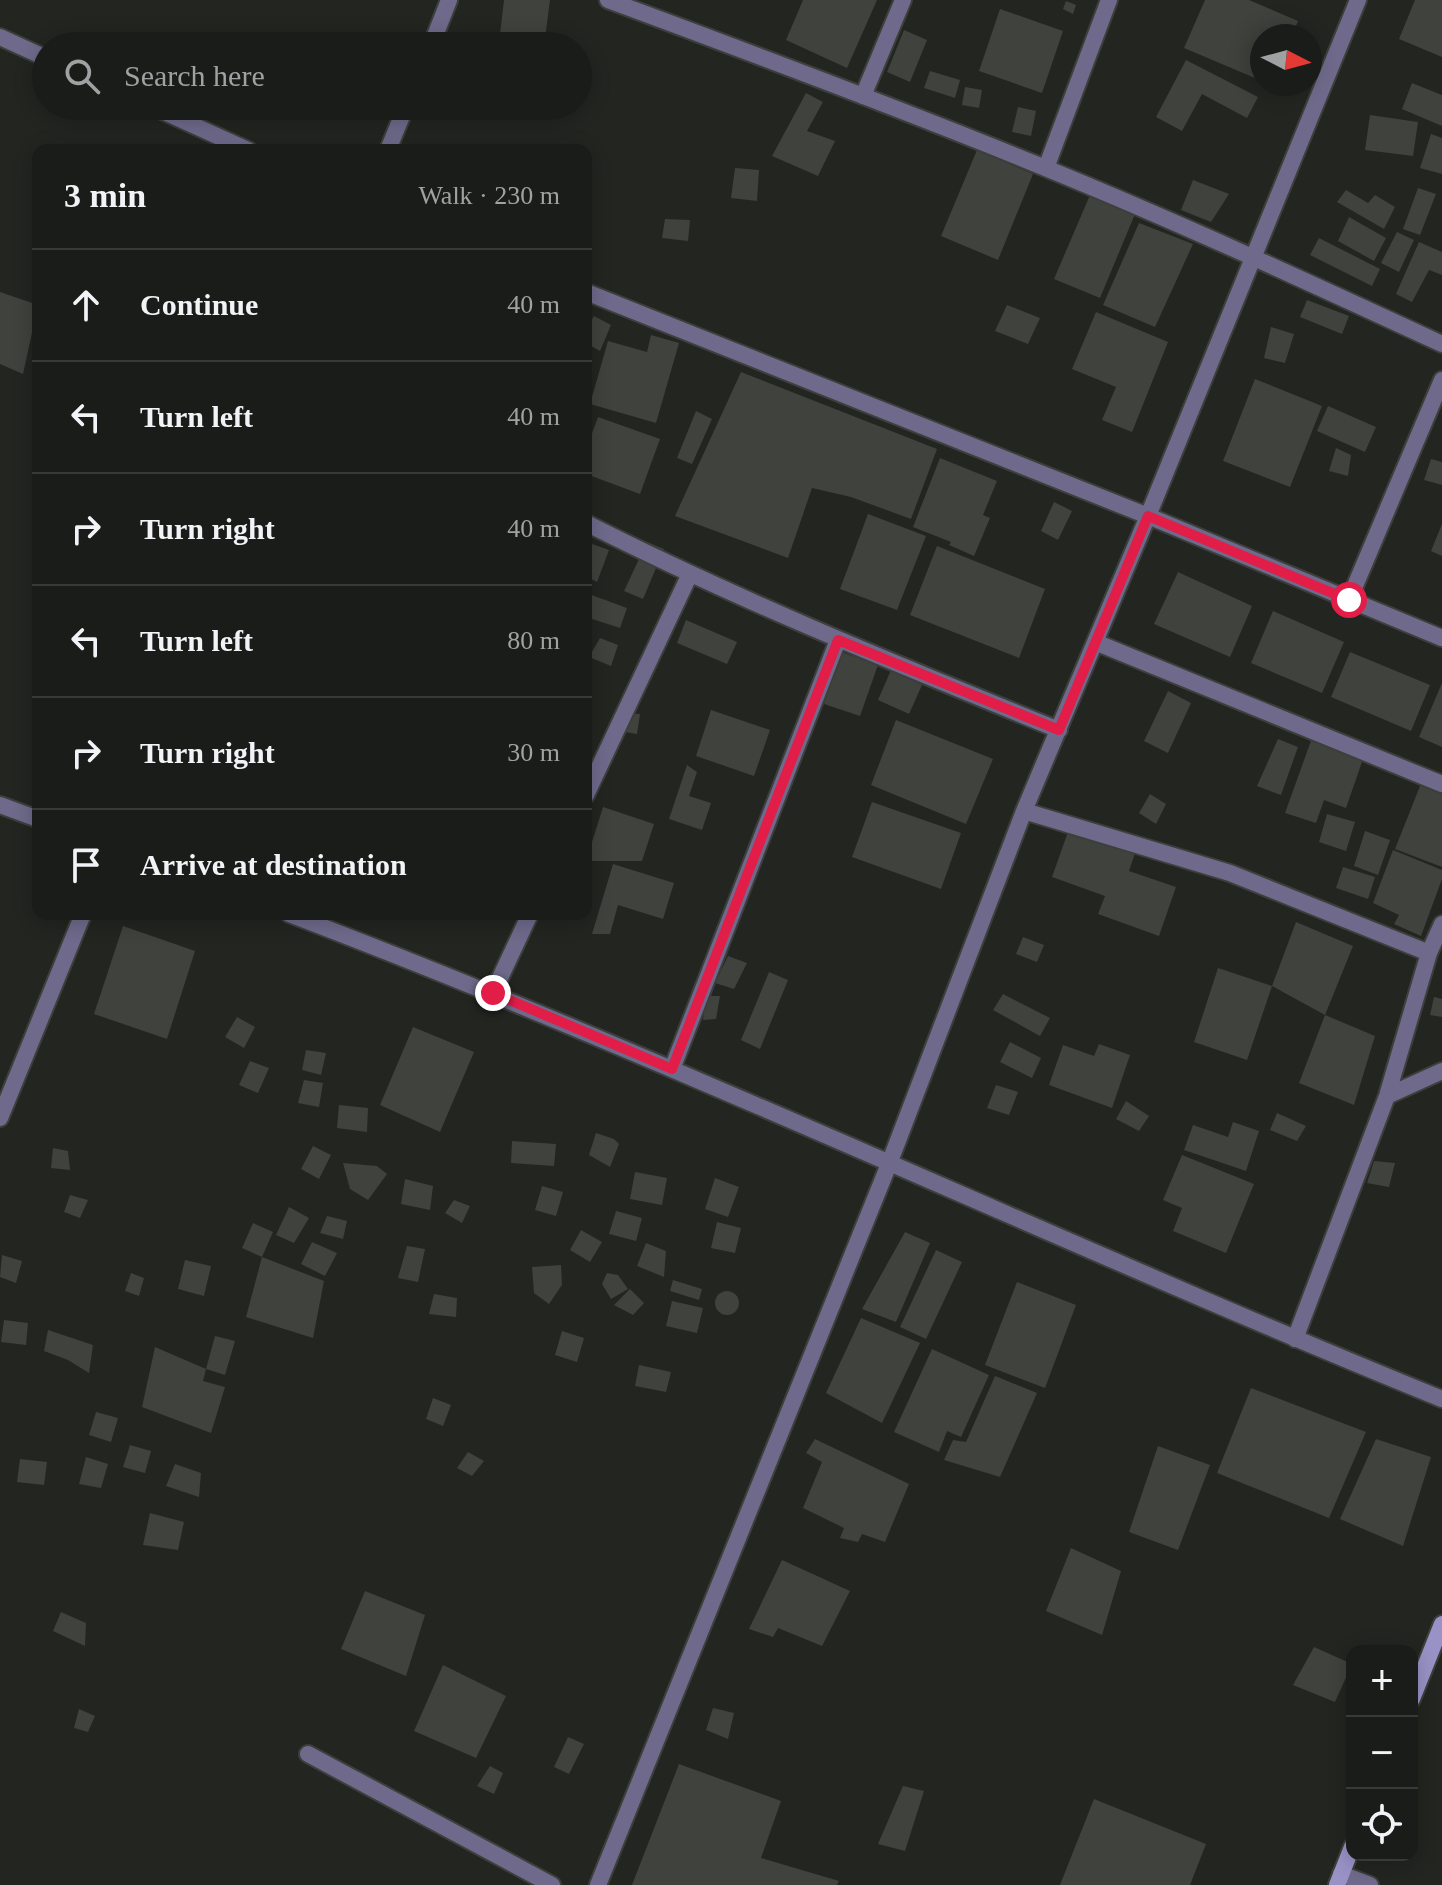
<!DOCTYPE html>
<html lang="en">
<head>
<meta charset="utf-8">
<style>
	body { margin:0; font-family:Georgia,serif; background:#272926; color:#f1f3f6 }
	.controls { position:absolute; right:24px; bottom:24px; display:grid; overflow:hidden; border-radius:16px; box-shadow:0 4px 20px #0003 }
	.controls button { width:72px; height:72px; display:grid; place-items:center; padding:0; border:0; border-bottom:2px solid #383a38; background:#1a1c19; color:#f1f3f6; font:40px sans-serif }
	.compass { position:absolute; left:1250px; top:24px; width:72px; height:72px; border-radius:50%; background:#1a1c19; box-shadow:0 4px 20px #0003; rotate:96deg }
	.stop { position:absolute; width:24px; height:24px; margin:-18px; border:6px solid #e11d48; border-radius:50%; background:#fff }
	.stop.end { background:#e11d48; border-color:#fff; box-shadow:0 2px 8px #0008 }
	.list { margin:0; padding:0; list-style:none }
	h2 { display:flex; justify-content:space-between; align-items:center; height:104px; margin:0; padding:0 32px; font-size:34px }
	h2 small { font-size:26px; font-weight:400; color:#9fa1a2 }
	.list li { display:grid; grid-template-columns:52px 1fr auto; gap:24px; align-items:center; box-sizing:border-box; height:112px; padding:0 32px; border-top:2px solid #383a38 }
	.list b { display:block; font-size:30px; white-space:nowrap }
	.list em { font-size:26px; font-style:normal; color:#9fa1a2 }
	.icon { flex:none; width:44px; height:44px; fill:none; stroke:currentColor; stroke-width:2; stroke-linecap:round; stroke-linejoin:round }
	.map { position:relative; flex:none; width:1442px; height:1885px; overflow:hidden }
	.search { position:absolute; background:#1a1c19; box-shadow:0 4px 20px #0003; left:32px; top:32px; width:560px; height:88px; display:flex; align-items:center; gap:20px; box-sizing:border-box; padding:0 28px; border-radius:44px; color:#9fa1a2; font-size:30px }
	.panel { position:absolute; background:#1a1c19; box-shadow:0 4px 20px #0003; left:32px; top:144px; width:560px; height:776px; border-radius:16px }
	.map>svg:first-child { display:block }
	.building { fill:#3f423d }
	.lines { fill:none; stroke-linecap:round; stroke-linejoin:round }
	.street-casing { stroke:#3d3f3c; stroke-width:20 }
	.secondary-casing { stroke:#3d3f3c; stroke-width:20 }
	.street { stroke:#6f6a8b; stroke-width:16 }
	.secondary { stroke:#9992c6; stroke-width:16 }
	.route { stroke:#e11d48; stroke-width:10 }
</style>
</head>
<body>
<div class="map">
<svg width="1442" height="1885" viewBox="0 0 1442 1885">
	<rect width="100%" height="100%" fill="#232521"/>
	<!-- building -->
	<path class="building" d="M504,0H550L544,46L499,43Z
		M803,0H877L847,68L786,40Z
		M1205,0H1249L1298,21L1292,36H1262V47L1260,46L1253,63L1262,67V81L1184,48Z
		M1415,0H1442V57L1399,39Z
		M1066,1L1076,5L1073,14L1063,9Z
		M1000,9L1063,31L1042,93L979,71Z
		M904,30L927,40L910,82L887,72Z
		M1186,60L1258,97L1247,118L1202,94L1182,131L1156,117Z
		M930,71L960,80L955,98L924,88Z
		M1412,83L1442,95V126L1402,109Z
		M965,87L982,90L979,108L962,105Z
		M806,93L823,102L807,131L835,141L818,176L772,156Z
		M1018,107L1036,111L1031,136L1012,132Z
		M1370,115L1418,122L1413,156L1365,150Z
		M1431,134L1442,138V174L1420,168Z
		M977,150L1033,174L998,260L941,236Z
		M735,168L759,170L757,201L731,198Z
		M1193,180L1229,194L1211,222L1181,210Z
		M1418,188L1436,194L1420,235L1403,229Z
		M1346,190L1368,203L1375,195L1395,207L1384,229L1337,202Z
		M1090,195L1135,214L1100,298L1054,279Z
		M1349,217L1386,238L1374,261L1338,241Z
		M665,219L690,220L688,241L662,238Z
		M1139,223L1193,244L1155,327L1103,305Z
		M1397,232L1414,240L1399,272L1381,263Z
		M1319,238L1380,269L1372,286L1310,255Z
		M1419,242L1442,252V275L1429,270L1412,302L1396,294Z
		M0,292L38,305L23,374L0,364Z
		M1307,300L1349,316L1342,334L1300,317Z
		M1007,305L1040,318L1028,344L995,331Z
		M1096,312L1168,342L1132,432L1102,420L1116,387L1072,369Z
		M594,316L611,325L600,351L586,343V329Z
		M1271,327L1294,334L1285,363L1264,358Z
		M651,335L679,343L656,423L590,404L608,341L647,352Z
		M741,372L937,449L911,519L851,497L812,488L788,558L675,516Z
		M1255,379L1322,406L1290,487L1223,461Z
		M1328,406L1376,427L1365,452L1317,431Z
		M696,411L712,419L692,464L677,458Z
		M598,417L660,439L640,494L586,474V450Z
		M1336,448L1351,455L1348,476L1329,471Z
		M940,458L997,481L983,515L990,518L974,556L949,545L951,542L913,527Z
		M1431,459L1442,462V485L1424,480Z
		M1054,502L1072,511L1058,540L1041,531Z
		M868,514L926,536L897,610L840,589Z
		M1442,524V556L1431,551Z
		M647,542L664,549L643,599L624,591Z
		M592,544L609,550L597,582L586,576V557Z
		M937,546L1045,589L1019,658L910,615Z
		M1178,572L1252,606L1230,657L1154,624Z
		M586,593L627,608L620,628L586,617Z
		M1273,611L1344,642L1322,693L1251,663Z
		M686,620L737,642L727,664L677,643Z
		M600,638L618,645L611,666L589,657Z
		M841,652L878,665L860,716L824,704Z
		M1350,652L1430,685L1411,731L1331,697Z
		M891,670L922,685L909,714L878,700Z
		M1442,683V747L1419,737Z
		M1168,691L1191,703L1168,753L1144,741Z
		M711,710L770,730L754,776L696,756Z
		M622,713L640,714L637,734L619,731Z
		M896,720L993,759L966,824L871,785Z
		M1312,738L1363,759L1346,808L1324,800L1316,823L1285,813Z
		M1278,739L1298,747L1281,795L1257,786Z
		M687,765L697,772L689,796L711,803L702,830L669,819Z
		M1422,781L1442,791V867L1395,849Z
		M1150,794L1166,804L1156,824L1139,813Z
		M872,802L961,833L941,889L852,857Z
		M603,807L654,824L642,861H586Z
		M1327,814L1355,822L1346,851L1319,842Z
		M1069,829L1135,853L1129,871L1176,887L1159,936L1098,914L1105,896L1052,877Z
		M1365,831L1390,840L1378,875L1354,866Z
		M1393,850L1442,870V879L1421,936L1394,924L1399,915L1373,903Z
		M613,864L674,883L663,919L618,905L610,934H592Z
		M1343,867L1375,877L1368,899L1336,888Z
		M1296,922L1353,946L1325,1015L1272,986Z
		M123,926L195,951L167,1039L94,1014Z
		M1023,937L1044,945L1037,962L1016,954Z
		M728,956L747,963L734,989L715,983Z
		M1218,968L1272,986L1247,1060L1194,1042Z
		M769,972L788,980L760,1049L741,1040Z
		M1003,994L1050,1018L1040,1036L993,1010Z
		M706,996H720L716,1019L703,1020Z
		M1434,997L1442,999V1017L1430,1015Z
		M1325,1015L1375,1036L1354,1105L1299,1083Z
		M237,1017L255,1027L244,1048L225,1037Z
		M413,1027L474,1052L440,1132L380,1105Z
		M1010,1042L1041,1058L1032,1078L1000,1062Z
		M1099,1044L1130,1055L1112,1108L1049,1085L1063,1045L1094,1056Z
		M306,1050L326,1053L321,1075L302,1070Z
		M250,1061L269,1068L258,1093L239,1085Z
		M304,1080L323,1083L319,1107L298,1103Z
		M996,1085L1018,1092L1009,1115L987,1108Z
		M1126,1101L1149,1116L1139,1131L1116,1119Z
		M339,1105L368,1108L367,1132L337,1128Z
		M1277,1113L1306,1126L1297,1141L1270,1130Z
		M1233,1122L1259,1131L1246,1171L1184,1150L1193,1125L1228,1137Z
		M596,1133L614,1139L619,1144L610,1167L589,1155Z
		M512,1141L556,1144L554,1166L511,1163Z
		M313,1146L331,1155L319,1179L301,1169Z
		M53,1148L68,1151L70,1170L51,1168Z
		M1182,1155L1254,1184L1226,1253L1173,1231L1182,1208L1163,1200Z
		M1374,1161L1395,1163L1389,1187L1367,1183Z
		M343,1163L377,1166L387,1174L368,1200L350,1189Z
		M635,1172L667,1178L662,1205L630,1199Z
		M715,1178L739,1187L728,1217L705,1209Z
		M405,1179L433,1186L430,1210L401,1204Z
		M542,1186L563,1192L556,1216L535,1210Z
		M70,1195L88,1200L80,1218L64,1212Z
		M454,1200L470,1206L462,1223L445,1213Z
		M289,1207L309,1218L294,1243L276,1235Z
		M616,1211L642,1218L636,1241L609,1234Z
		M327,1216L347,1221L343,1239L320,1233Z
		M717,1222L741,1228L735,1253L711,1248Z
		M253,1223L273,1232L262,1257L324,1281L313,1338L246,1317L262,1257L242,1248Z
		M581,1230L602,1242L590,1262L570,1250Z
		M905,1232L930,1243L896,1322L862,1309Z
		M312,1242L337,1253L325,1276L301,1264Z
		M646,1243L666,1251L664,1277L637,1266Z
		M407,1246L425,1249L418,1282L398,1278Z
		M936,1250L962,1262L926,1339L900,1327Z
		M2,1255L22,1261L16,1283L0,1277Z
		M185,1260L211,1266L204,1296L178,1289Z
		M561,1265L562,1285L549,1304L534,1293L532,1267Z
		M131,1273L144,1278L139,1296L125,1291Z
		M607,1273L618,1275L628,1289L611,1299L602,1284Z
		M673,1280L702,1289L699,1300L670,1291Z
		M1017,1282L1076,1305L1045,1388L985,1365Z
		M630,1289L644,1303L633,1315L614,1305Z
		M715 1303a12 12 0 1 1 24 0a12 12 0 1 1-24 0Z
		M434,1294L457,1298L456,1317L429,1314Z
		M672,1301L703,1308L697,1333L666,1326Z
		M861,1318L920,1343L882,1423L826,1393Z
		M4,1320L28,1323L26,1345L1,1342Z
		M48,1330L93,1345L89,1373L68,1360L44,1351Z
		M562,1331L584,1338L577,1362L555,1355Z
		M215,1336L235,1341L225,1375L206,1369Z
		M155,1347L206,1369L203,1381L225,1387L211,1433L142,1407Z
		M932,1349L989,1375L961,1437L947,1431L939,1452L894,1432Z
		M639,1365L671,1372L666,1392L635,1386Z
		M995,1376L1037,1393L1000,1477L944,1460L953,1440L966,1442Z
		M1251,1388L1366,1432L1329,1518L1217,1473Z
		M433,1398L451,1405L443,1426L426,1419Z
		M96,1412L118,1418L111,1442L89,1435Z
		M815,1439L909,1484L885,1542L862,1534L858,1542L840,1538L844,1528L803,1508L822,1462L806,1453Z
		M1376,1439L1431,1457L1403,1546L1340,1519Z
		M130,1445L151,1451L145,1473L123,1467Z
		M1158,1446L1210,1465L1178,1550L1129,1532Z
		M468,1452L484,1461L472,1476L457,1468Z
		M86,1457L108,1464L101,1488L79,1484Z
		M20,1459L47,1462L44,1485L17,1482Z
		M175,1464L201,1473L199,1497L166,1486Z
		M150,1513L184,1522L178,1550L143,1545Z
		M1071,1548L1121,1571L1102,1635L1046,1611Z
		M782,1560L850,1591L822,1646L778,1628L773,1637L749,1629Z
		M365,1591L425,1615L406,1676L341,1649Z
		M61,1612L86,1623L85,1646L53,1631Z
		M1314,1647L1352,1664L1335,1702L1293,1685Z
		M443,1665L506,1696L476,1758L414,1731Z
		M713,1708L734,1713L728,1739L706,1730Z
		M79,1709L95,1716L88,1732L74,1728Z
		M568,1737L584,1744L569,1774L554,1767Z
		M679,1764L781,1801L761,1858L839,1881L837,1885H632Z
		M490,1766L503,1773L494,1794L477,1786Z
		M903,1786L924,1791L905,1851L878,1844Z
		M1094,1799L1206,1844L1190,1885H1060Z"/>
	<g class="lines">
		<defs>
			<path id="street" d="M608,0C754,54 899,108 1043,167C1178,222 1310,283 1442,344
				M0,37L46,58
				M431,46L449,0
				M863,96L903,0
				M151,106L248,150
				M388,150L406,106
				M1046,168L1109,0
				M586,292L1148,516L1442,638
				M586,523C740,601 899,665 1059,730
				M1349,600L1442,380
				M1095,642L1442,784
				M586,795L689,576
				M0,805L38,819
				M1024,811L1230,873L1429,953
				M289,914C679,1062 1056,1242 1442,1399
				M493,993L530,914
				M672,1069L838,640
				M1387,1096L1442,1071
				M0,1118L83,914
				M1295,1339L1387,1096L1429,953L1442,924
				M308,1754L552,1885
				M1341,1874L1370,1885
				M598,1885L889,1164L1024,811L1148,516L1358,0"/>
			<path id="secondary" d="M1412,1699L1442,1624
				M1337,1885L1352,1847"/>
		</defs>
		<!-- street casing -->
		<use href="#street" class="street-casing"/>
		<!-- secondary casing -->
		<use href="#secondary" class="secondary-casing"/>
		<!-- street -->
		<use href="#street" class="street"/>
		<!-- secondary -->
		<use href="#secondary" class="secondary"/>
	</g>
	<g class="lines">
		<!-- route -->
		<path class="route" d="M493,993L672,1069L838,640L1059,730L1148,516L1349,600"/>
	</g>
</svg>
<div class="controls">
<button>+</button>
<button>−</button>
<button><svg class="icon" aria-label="locate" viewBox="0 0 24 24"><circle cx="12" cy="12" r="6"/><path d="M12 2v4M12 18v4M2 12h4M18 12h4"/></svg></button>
</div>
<svg class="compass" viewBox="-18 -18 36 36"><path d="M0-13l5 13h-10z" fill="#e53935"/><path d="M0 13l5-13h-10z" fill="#9fa1a2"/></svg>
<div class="stop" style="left:1349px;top:600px"></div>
<div class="stop end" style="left:493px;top:993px"></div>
<div class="search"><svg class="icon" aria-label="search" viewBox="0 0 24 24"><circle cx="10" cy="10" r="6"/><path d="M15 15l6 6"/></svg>Search here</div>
<section class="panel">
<h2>3 min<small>Walk · 230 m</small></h2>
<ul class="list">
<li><svg class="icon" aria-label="ahead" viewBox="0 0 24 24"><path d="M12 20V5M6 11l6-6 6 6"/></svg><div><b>Continue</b></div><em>40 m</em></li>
<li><svg class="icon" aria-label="left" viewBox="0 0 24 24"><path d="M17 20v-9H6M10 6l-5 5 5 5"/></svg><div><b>Turn left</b></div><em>40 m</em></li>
<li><svg class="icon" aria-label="right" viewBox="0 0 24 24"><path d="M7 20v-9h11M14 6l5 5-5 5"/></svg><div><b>Turn right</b></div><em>40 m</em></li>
<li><svg class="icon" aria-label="left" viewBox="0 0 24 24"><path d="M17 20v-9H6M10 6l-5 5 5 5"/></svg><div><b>Turn left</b></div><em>80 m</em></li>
<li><svg class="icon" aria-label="right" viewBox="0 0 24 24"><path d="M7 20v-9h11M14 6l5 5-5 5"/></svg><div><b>Turn right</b></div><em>30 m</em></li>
<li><svg class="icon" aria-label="arrive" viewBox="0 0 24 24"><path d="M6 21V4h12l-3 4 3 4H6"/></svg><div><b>Arrive at destination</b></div></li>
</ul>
</section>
</div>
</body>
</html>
